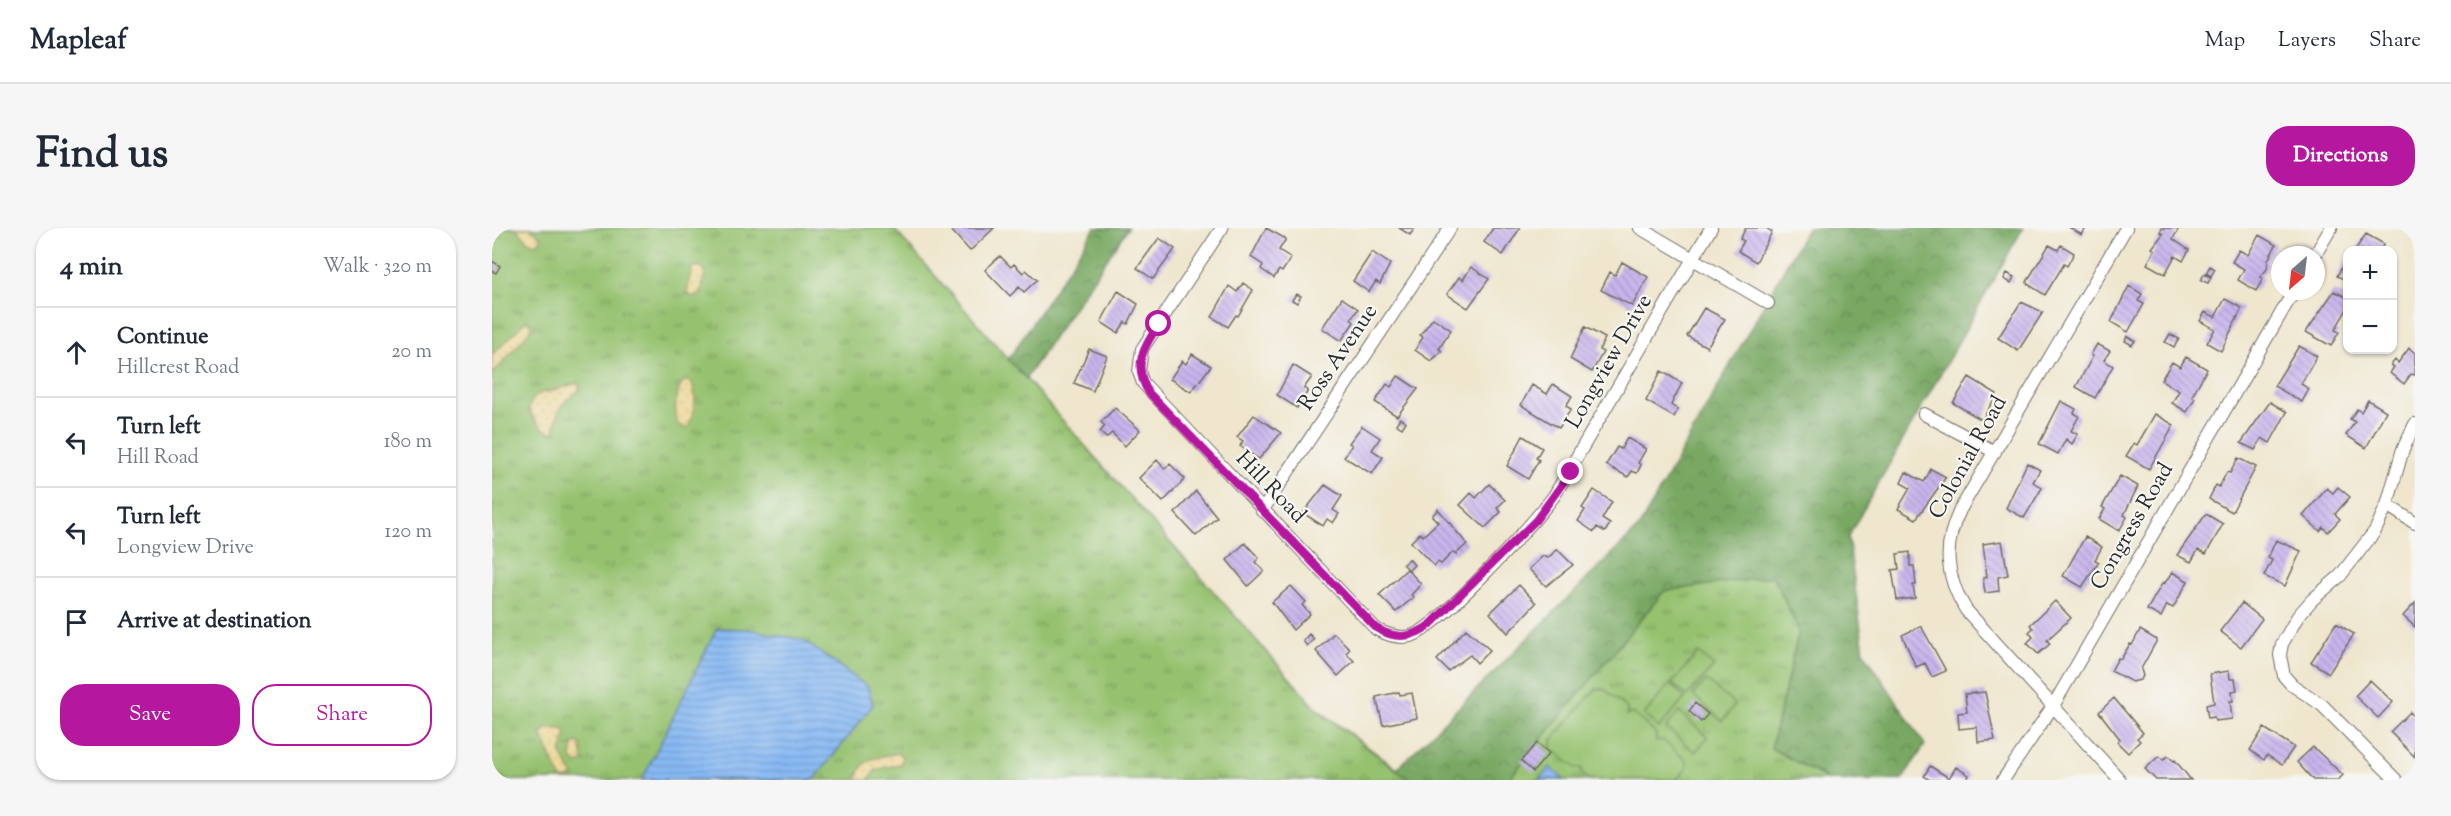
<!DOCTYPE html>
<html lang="en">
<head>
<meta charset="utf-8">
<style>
	body { margin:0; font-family:"Sorts Mill Goudy",serif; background:#f6f6f7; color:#1f2937 }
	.controls { position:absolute; right:18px; top:18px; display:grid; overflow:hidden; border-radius:12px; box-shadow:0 2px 4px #0004 }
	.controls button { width:54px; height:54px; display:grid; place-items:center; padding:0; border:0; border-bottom:2px solid #e0e1e3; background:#fff; color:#1f2937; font:30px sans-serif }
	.compass { position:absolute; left:1779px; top:18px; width:54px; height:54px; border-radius:50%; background:#fff; box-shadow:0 2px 4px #0004; rotate:208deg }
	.stop { position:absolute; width:18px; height:18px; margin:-14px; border:4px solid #b5179e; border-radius:50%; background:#fff }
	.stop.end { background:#b5179e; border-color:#fff; box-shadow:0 2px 6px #0008 }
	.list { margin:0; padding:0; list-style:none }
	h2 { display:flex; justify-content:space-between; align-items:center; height:78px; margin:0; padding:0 24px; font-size:26px }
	h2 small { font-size:20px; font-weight:400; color:#747a83 }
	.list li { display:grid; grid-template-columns:39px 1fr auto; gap:18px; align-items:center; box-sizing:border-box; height:90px; padding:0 24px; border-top:2px solid #e0e1e3 }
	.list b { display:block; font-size:22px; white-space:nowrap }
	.list p { margin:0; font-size:20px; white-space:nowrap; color:#747a83 }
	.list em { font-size:20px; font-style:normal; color:#747a83 }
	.actions { display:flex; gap:12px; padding:18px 24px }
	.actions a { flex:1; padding:14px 0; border:2px solid #b5179e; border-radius:24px; text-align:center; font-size:21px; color:#b5179e }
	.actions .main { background:#b5179e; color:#fff }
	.icon { flex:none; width:33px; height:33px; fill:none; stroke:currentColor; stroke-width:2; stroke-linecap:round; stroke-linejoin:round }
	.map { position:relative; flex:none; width:1923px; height:552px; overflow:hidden; border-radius:24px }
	header { display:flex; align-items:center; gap:36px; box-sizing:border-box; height:84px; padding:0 30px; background:#fff; border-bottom:2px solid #e0e1e3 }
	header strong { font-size:28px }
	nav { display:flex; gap:33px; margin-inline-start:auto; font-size:21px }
	.intro { display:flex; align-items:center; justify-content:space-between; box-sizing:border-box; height:144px; padding:0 36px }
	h1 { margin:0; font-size:42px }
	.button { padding:15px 27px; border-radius:24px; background:#b5179e; color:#fff; font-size:21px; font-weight:700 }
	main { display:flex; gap:36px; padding:0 36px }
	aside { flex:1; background:#fff; border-radius:24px; box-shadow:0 2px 4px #0004 }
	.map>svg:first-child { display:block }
	.grass { fill:url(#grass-tufts); stroke:#60764e; stroke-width:1.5 }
	.forest { fill:url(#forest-crowns); stroke:#526a46; stroke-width:1.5 }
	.sand { fill:url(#sand-dots); stroke:#8c8264; stroke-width:1.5 }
	.park { fill:#96c270; stroke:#60764e; stroke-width:1.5 }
	.water { fill:url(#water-rules); stroke:#597290; stroke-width:1.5 }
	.building { fill:url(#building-back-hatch) }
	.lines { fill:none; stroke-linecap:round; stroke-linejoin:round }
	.street-casing { stroke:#706c64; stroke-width:14 }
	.street { stroke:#fff; stroke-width:12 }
	.route { stroke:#b5179e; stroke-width:8 }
	.labels { text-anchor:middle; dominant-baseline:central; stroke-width:4.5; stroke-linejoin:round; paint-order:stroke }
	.street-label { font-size:22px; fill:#2b2b2b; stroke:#f6f6f2 }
</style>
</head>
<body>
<header>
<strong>Mapleaf</strong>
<nav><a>Map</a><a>Layers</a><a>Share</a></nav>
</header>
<div class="intro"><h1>Find us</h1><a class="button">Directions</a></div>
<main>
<aside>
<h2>4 min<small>Walk · 320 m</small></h2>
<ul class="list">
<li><svg class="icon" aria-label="ahead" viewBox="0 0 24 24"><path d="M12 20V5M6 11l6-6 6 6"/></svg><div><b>Continue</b><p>Hillcrest Road</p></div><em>20 m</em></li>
<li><svg class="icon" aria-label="left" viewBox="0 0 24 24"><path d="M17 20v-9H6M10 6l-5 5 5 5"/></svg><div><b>Turn left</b><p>Hill Road</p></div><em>180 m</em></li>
<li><svg class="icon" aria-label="left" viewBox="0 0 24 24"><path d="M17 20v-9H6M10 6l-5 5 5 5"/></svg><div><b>Turn left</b><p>Longview Drive</p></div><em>120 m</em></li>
<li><svg class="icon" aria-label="arrive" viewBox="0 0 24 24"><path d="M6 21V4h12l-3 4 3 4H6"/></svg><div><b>Arrive at destination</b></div></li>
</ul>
<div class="actions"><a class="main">Save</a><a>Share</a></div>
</aside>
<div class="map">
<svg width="1923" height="552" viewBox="0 0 1923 552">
	<defs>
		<pattern id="grass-tufts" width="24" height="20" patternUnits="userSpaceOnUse" patternTransform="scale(1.5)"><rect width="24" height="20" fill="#96c270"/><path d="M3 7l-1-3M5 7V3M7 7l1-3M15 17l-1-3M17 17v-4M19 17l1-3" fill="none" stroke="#7b9e5c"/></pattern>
		<pattern id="forest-crowns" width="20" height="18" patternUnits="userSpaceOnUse" patternTransform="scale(1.5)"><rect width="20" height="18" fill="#78a862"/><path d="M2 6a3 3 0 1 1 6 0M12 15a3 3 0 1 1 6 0" fill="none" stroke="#638951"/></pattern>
		<pattern id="sand-dots" width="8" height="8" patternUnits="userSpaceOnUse" patternTransform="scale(1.5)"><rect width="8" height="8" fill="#eeda9e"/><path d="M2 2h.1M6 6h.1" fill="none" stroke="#cb8" stroke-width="1.8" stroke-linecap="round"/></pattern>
		<pattern id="water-rules" width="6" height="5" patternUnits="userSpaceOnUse" patternTransform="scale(1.5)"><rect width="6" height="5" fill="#87b9f4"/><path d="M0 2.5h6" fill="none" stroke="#6f97c6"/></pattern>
		<pattern id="building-back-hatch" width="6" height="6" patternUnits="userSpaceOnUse" patternTransform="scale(1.5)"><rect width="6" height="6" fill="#c9b5ee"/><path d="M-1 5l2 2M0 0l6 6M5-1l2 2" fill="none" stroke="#a393c1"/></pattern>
	</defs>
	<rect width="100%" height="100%" fill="#f6f6f2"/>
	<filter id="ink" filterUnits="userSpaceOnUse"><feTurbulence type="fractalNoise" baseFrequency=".0167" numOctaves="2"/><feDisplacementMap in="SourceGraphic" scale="12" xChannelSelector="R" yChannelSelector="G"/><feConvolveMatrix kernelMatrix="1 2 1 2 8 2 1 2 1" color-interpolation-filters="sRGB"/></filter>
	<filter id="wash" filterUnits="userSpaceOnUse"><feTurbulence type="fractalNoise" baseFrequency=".008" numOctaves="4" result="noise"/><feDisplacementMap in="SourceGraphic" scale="24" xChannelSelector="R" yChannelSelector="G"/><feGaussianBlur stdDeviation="1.35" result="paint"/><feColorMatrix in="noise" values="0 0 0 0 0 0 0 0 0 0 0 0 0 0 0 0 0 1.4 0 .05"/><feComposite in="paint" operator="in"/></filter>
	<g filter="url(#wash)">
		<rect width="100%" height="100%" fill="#efe6cd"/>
		<!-- grass -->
		<path class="grass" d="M0,0H401L825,481L918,552H0Z
			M1281,348L1307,403L1279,520L1337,552H1016L1172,363Z"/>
		<!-- forest -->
		<path class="forest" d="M603,0H636L534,150L516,132Z
			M1315,0H1531L1356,309L1372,424L1433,517L1410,552H1337L1279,520L1307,403L1281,348L1172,363L1016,552H918L825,481L905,541L1147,299Z"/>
		<!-- sand -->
		<path class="sand" d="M24,0H39L50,10L45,16L37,14Z
			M208,38L213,42L209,66L202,69L195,66L200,39Z
			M35,92L41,98C39,102 3,144 0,146V127Z
			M193,152L200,155C206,170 202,186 196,200L186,197C182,183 182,163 193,152Z
			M86,155L88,161C84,166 81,167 76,171C66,179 64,193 62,205C49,203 42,191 36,181C46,159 50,167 67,161C74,159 79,156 86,155Z
			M55,501H71L74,507L69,526L81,547L76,551H69L49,506Z
			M84,514L89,516L91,534L85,536L79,529L80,520Z
			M406,525L411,530L408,536L384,542L376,552H365C370,527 385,530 406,525Z"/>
		<!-- park -->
		<path class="park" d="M1206,425L1222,438L1195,468L1180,455Z
			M1214,452L1243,477L1230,493L1201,467Z
			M1178,456L1193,470L1167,500L1152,487Z
			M1104,461H1112L1135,480V487L1141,485L1164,506V513L1171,512L1195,533V540L1184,552H1098L1090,546V540H1084L1060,521V512Z
			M1187,484L1216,509L1203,524L1174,499Z"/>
		<!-- water -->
		<path class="water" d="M225,400L255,401L311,412L376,459L381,477L322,552H150Z
			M1058,539L1072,552H1047Z"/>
		<g id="blocks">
			<!-- building -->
			<path class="building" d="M457,0H502L478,23Z
				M774,0L794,11L787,22L799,30L790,44L787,42L782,50L769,41L771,37L759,29Z
				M907,0H923L918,7Z
				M1001,0H1028L1011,27L992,14Z
				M1254,0H1274L1280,4L1264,34L1246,23L1252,13L1248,11Z
				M1578,0H1594L1590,7Z
				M1670,0H1687L1681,11L1697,22L1691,33L1683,28L1673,46L1655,36L1663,22L1660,20L1671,6L1668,4Z
				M1874,6L1892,16L1888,22H1863Z
				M1767,7L1784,17L1776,32L1775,41L1768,49L1771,51L1764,63L1746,52L1752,41L1740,34L1747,22L1756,27Z
				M667,10L683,21L661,51L645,40Z
				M1557,17L1566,22L1569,17L1582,25L1575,38L1572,36L1553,67L1534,55Z
				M880,24L898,36L888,56L884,53L877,64L861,53Z
				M508,28L519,39L522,36L531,45L534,42L545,52L532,64L527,59L518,68L493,42Z
				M0,33L8,38L4,45L0,43Z
				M1130,34L1156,49L1140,78L1109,62L1118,44L1123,47Z
				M1853,34L1856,35V53L1845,48Z
				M1718,38L1723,41L1719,48L1714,45Z
				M979,39L997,51L976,80L955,66L967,49L971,52Z
				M1515,45L1522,49L1519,55L1512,51Z
				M1712,46L1719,49L1716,55L1709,52Z
				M751,55L761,62L746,88L744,87L736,99L720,89L737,58L745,64Z
				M1637,58L1650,66L1646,73L1652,76L1636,104L1619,94Z
				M626,63L646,76L636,96L633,94L626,105L609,94Z
				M1842,63L1856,70V79L1843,102L1847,104L1839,118L1814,104Z
				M804,66L809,68L805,75L800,72Z
				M850,70L866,81L859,91L862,94L849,113L830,100Z
				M1733,71L1750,80L1729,123L1715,115L1723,101L1708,93L1713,84L1723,89Z
				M1529,74L1551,84L1526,123L1506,110Z
				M1212,80L1233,91L1215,119L1195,108Z
				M941,90L959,102L947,121L950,123L939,133L923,122L931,109L928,107Z
				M1093,99L1113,110L1107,122L1111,124L1100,144L1078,131Z
				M1678,106L1687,111L1682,119L1673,114Z
				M1635,108L1643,113L1640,117L1633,113Z
				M1605,116L1618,123L1612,132L1621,138L1603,170L1584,159L1601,128L1599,127Z
				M1807,118L1825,128L1809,156L1817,161L1810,174L1782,158Z
				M1917,120L1923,125V147L1919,146L1912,156L1898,145L1902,139L1899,137L1903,132L1906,135Z
				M597,121L615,128L601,163L582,155Z
				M700,126L719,138L699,164L678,151L690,133L694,136Z
				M1694,129L1715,141L1700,168L1703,170L1695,184L1680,175L1687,163L1669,152L1680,134L1688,139Z
				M801,137L820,149L812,160L816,163L805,180L785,167Z
				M1169,143L1190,155L1179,177L1186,181L1182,189L1154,173Z
				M906,148L926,161L905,188L883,174L895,156L899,159Z
				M1477,149L1505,166L1490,192L1461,175Z
				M1061,156L1080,168L1074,178L1079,181L1067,200L1029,177L1040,157L1055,166Z
				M1876,172L1894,183L1874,220L1854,207L1863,194L1858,191L1865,181L1869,184Z
				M1569,173L1584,181L1582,185L1587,188L1579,203L1586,206L1580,216L1574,211L1566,226L1547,216Z
				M1778,174L1795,184L1778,215L1770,210L1763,222L1749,215Z
				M623,180L648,202L633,218L620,205L614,210L608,204L613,198L609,194Z
				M1663,186L1682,197L1657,241L1634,228L1642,215L1645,217Z
				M762,187L789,205L767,231L748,218L751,213L745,209Z
				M908,190L914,194L910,200L904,196Z
				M870,198L888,210L880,222L891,229L880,246L852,229L860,217L857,215Z
				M1031,208L1050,220L1044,230L1047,232L1036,251L1015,238Z
				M1135,210L1154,221L1146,235L1149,237L1145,245L1140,243L1136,249L1114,237L1125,219L1129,221Z
				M1746,230L1764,239L1740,284L1717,271L1724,257L1727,259L1735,244L1738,245Z
				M665,232L673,241L678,236L693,251L671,274L647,250Z
				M1535,235L1548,242L1541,254L1550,260L1532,290L1514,280Z
				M1439,241L1454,249L1424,291L1406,281L1418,260L1409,255L1414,244L1432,254Z
				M1628,248L1646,258L1632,287L1635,289L1627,303L1607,291L1613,281L1610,279Z
				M997,256L1013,272L1005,280L1009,284L993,300L968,277L979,265L984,270Z
				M833,257L850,268L841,282L847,286L841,295L835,291L831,298L811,285Z
				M1846,259L1858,269L1843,286L1848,291L1836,304L1831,299L1828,303L1811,288L1835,260L1841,265Z
				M1102,262L1120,274L1110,291L1118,296L1113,304L1105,299L1102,304L1086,293L1093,282L1090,280Z
				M704,263L725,289L704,308L683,285Z
				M946,281L975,316L964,326L961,324L949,336L946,334L942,338L919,314L928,305L931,308L946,294L940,288Z
				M1714,286L1731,296L1714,326L1706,322L1699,334L1685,327Z
				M1593,309L1610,319L1603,332L1607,334L1590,359L1571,348Z
				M1784,312L1809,323L1793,358L1772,348L1780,332L1776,330Z
				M1510,313L1516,347L1506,349L1507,363L1493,365L1491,350L1495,349L1491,316Z
				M753,315L767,330L763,334L772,343L756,358L735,332Z
				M1065,321L1081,337L1054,358L1037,341L1051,328L1056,330Z
				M1418,324V338H1422L1424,357H1421L1423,370L1405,372L1400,342L1407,341L1405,326Z
				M917,331L922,337L917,342L911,336Z
				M915,341L929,356L919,367L922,369L904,384L887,367Z
				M1680,344L1696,353L1681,380L1675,377L1669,389L1655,382L1671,354L1673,355Z
				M1027,357L1044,375L1016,405L998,385Z
				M799,358L814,374L810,377L818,386L801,402L780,374Z
				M1563,373L1579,390L1555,412L1558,416L1546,426L1535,415L1541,409L1537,404L1541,400L1538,397Z
				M1750,375L1770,391L1749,419L1728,403Z
				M1923,375V399L1911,388Z
				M1844,395L1862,406L1837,445L1819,434Z
				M1429,398L1454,443L1440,449L1433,435L1424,439L1410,407Z
				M974,401L998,422L985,435L978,427L956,443L945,432Z
				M1648,402L1665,412L1649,441L1651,448L1648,452L1640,454L1619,443L1626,430L1629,431L1638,416L1640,417Z
				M842,405L858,421L854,425L862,433L846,448L824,423Z
				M817,406L822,411L815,418L811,413Z
				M1737,443L1738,451H1743L1745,462L1740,463L1741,473H1738L1740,491L1723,493L1722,489L1716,490L1714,477L1722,475L1718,446Z
				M1878,452L1901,474L1886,490L1863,468Z
				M907,464L908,467L920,465L925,490L891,497L884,469Z
				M1493,464L1503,512L1486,514L1485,499L1467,501L1466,485L1475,484L1473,466Z
				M1622,470L1651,505L1645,510L1648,513L1636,525L1625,514L1628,511L1607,484Z
				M1203,475L1216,486L1209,494L1197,483Z
				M1918,484L1923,490V529L1898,504Z
				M1772,500L1802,519L1790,537L1775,527L1772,532L1758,522Z
				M1045,515L1057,525L1041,544L1029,533Z
				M1821,519L1851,547L1846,552H1821L1805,534Z
				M1667,528L1671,532L1676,528L1682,533L1683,532L1699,552H1664L1653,541Z
				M1438,538L1457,550L1464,539L1477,547L1475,552H1438L1432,548Z"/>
		</g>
	</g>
	<g filter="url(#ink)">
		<use href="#blocks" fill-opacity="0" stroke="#706c64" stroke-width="1.5"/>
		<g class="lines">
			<defs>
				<path id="street" d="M730,0L650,121L647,144L651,155L884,401C895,407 906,411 919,408C947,400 1041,295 1062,268L1219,0
					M1148,0L1276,75
					M1823,27L1839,0
					M1432,186L1503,224
					M1895,277L1923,295
					M770,283L958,0
					M1511,552L1561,478L1802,63
					M1628,552L1474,382C1453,348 1451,317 1468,282L1634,0
					M1904,552L1830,477L1800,457L1792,448L1788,427L1790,416L1806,388L1820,372L1848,348L1883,303L1895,277L1911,221L1923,196"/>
			</defs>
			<!-- street casing -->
			<use href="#street" class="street-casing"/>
			<!-- street -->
			<use href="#street" class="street"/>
		</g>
	</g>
	<g class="lines" filter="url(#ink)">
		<!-- route -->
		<path class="route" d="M667,96C651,120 640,138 657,165L884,400C904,412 921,410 939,396L1044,292L1079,244"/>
	</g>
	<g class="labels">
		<!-- street labels -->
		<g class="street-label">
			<text transform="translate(847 130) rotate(-56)">Ross Avenue</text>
			<text transform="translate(1118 134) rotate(-60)">Longview Drive</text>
			<text transform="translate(1477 230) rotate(-61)">Colonial Road</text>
			<text transform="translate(778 260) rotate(46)">Hill Road</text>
			<text transform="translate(1641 299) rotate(-60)">Congress Road</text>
		</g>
	</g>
</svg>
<div class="controls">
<button>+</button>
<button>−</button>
</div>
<svg class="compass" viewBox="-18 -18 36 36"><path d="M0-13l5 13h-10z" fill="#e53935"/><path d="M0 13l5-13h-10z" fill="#747a83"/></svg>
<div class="stop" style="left:667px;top:96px"></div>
<div class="stop end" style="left:1079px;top:244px"></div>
</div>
</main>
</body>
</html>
